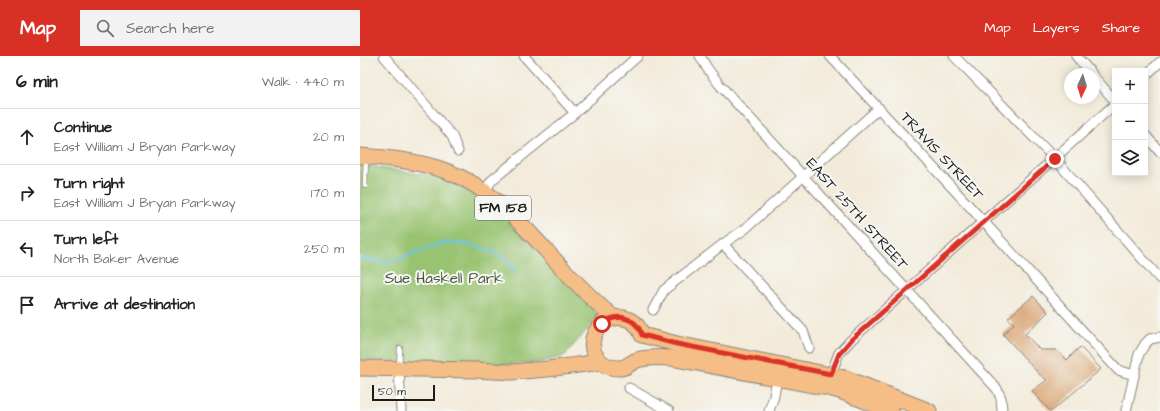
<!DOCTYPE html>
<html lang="en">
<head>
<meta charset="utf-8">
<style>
	body { margin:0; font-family:"Architects Daughter",sans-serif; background:#f2f2f2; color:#222 }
	.controls { position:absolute; right:12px; top:12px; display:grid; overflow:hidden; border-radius:0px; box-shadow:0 2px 10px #0003 }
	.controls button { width:36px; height:36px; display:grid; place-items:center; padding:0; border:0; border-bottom:1px solid #e0e0e0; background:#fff; color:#222; font:20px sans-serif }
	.compass { position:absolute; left:704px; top:12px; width:36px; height:36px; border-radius:50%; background:#fff; box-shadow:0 2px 10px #0003; rotate:184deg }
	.scale { position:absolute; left:12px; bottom:10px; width:63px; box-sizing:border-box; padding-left:4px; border:2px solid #1c1c1c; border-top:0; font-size:11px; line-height:14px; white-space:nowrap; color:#1c1c1c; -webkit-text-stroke:3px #f6f6f2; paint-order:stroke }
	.stop { position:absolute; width:12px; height:12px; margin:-9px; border:3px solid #d93025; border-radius:50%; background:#fff }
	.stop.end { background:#d93025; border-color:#fff; box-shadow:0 1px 4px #0008 }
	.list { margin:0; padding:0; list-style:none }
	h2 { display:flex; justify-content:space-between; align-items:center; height:52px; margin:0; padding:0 16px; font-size:17px }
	h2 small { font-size:13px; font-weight:400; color:#767676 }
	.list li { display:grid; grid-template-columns:26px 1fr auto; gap:12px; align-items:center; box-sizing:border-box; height:56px; padding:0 16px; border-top:1px solid #e0e0e0 }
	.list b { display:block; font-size:15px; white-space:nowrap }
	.list p { margin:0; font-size:13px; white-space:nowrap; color:#767676 }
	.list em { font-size:13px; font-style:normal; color:#767676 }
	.icon { flex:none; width:22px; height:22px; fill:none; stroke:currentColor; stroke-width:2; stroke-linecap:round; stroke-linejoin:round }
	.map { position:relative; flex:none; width:800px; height:355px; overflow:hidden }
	header { display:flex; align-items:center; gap:24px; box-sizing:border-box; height:56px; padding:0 20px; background:#d93025; color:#fff }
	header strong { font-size:19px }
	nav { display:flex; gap:22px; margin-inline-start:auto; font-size:14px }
	.search { width:280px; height:36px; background:#f2f2f2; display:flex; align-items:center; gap:10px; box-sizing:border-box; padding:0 14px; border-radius:0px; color:#767676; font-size:15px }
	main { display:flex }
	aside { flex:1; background:#fff }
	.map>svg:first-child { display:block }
	.green { fill:#98c371; stroke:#5a7046 }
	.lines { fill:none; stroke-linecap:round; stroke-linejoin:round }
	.stream { stroke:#68c4e6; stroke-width:2.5 }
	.building { fill:#daa574 }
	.lane-casing { stroke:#88847b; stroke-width:6 }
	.street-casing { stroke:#88847b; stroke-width:11 }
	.primary-casing { stroke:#88847b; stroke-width:17 }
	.lane { stroke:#fff; stroke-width:4.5 }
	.street { stroke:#fff; stroke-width:9 }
	.primary { stroke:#f6be87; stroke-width:15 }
	.route { stroke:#d93025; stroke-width:5 }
	.labels { text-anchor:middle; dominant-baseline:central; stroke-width:4; stroke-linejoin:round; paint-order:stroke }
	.shield { fill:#f6f6f2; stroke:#5d5d5c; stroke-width:1 }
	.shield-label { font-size:14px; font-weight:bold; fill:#1c1c1c }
	.street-label { font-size:15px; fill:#1c1c1c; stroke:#f6f6f2 }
	.park-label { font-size:15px; fill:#47563a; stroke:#f6f6f2 }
</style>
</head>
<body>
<header>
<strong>Map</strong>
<div class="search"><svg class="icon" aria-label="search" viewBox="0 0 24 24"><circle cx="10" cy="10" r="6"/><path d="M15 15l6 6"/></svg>Search here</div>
<nav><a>Map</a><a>Layers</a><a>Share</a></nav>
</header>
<main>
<aside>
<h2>6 min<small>Walk · 440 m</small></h2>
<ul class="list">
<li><svg class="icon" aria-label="ahead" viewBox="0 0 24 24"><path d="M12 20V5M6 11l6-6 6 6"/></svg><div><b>Continue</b><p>East William J Bryan Parkway</p></div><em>20 m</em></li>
<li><svg class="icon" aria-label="right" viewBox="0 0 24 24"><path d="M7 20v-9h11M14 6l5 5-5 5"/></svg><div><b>Turn right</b><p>East William J Bryan Parkway</p></div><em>170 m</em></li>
<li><svg class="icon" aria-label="left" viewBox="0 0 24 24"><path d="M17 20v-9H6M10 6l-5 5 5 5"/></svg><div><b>Turn left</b><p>North Baker Avenue</p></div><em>250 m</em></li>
<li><svg class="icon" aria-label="arrive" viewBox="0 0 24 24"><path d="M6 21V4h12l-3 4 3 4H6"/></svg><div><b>Arrive at destination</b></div></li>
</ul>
</aside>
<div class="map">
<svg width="800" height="355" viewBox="0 0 800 355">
	<rect width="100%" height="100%" fill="#f6f6f2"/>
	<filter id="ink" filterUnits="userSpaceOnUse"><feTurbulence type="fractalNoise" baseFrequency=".025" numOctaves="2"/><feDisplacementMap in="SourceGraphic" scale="8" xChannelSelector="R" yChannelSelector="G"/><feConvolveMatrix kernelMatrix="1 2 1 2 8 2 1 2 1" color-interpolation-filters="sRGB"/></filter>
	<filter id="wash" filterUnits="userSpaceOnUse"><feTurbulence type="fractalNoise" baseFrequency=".012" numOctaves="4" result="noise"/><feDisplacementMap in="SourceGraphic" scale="16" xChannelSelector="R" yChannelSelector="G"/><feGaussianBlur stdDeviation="0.9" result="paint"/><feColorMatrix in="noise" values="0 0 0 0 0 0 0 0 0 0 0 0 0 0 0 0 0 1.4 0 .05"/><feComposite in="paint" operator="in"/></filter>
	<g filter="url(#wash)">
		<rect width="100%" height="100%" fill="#f3ebda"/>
		<!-- green -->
		<path class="green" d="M0,109L81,121L127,145L183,200L239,260L204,300L178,307L149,308L0,304Z"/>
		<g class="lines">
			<!-- stream -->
			<path class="stream" d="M0,202C12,204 22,207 34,204C49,200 64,192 80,188C95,184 130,192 142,201C149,205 151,211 155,218"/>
		</g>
		<g id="blocks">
			<!-- building -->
			<path class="building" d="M673,240L688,256L665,278L680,294H696L707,304L720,291L741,313L692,355H690L672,335L687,324L679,318L643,278L654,268L648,262Z"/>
		</g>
	</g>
	<g filter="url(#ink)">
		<use href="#blocks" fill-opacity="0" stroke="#88847b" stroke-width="1"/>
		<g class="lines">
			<defs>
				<path id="lane" d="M5,130L6,102
					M39,311L40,292"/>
				<path id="street" d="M24,0L92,80L98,95
					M164,0L215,57
					M340,0L347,12L359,28C452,129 544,232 637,333L641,342L642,355
					M470,0L624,166L758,314L774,319
					M594,0L695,103L800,223
					M716,0L732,18
					M785,20L800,6
					M734,21L755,45
					M785,79L800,96
					M125,135L132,124L215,57L278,0
					M363,188L443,275L449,292
					M293,254L304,234L363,188L385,173L519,52
					M39,313L41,355
					M471,318L479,297L492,283L755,48
					M269,332L309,355
					M409,355L414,340L417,322
					M766,355L779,298L785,288L790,283L800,281"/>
				<path id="primary" d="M0,100C29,102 58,105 86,115C135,132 169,177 204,214C220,231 236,247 254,262
					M0,312L116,314L152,316L187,313L241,306
					M531,355L480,335L468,332L311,302C300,301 288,301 277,304C271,306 268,311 261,312C241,313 226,296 235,277C238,271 243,265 250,263C265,258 278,266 282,279L317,288L485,322L569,355"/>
			</defs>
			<!-- lane casing -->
			<use href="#lane" class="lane-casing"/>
			<!-- street casing -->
			<use href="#street" class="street-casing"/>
			<!-- primary casing -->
			<use href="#primary" class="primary-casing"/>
			<!-- lane -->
			<use href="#lane" class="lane"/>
			<!-- street -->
			<use href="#street" class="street"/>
			<!-- primary -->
			<use href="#primary" class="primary"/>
		</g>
	</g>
	<g class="lines" filter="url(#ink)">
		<!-- route -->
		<path class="route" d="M242,268C257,256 276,261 282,279L317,288L471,318L479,298L492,283L695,103"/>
	</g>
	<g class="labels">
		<!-- shield labels -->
		<rect class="shield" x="115" y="140" width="56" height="24" rx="3"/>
		<g class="shield-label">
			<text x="143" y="152">FM 158</text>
		</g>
		<!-- street labels -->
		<g class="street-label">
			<text transform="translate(582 100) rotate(47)">TRAVIS STREET</text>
			<text transform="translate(497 158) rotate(48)">EAST 25TH STREET</text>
		</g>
		<!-- park labels -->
		<g class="park-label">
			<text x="84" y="222">Sue Haskell Park</text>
		</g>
	</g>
</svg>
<div class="controls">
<button>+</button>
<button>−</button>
<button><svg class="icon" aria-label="layers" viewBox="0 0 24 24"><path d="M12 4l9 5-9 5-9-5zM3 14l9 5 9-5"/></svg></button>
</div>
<svg class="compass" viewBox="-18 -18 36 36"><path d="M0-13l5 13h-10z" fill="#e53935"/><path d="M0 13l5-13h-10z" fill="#767676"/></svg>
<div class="scale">50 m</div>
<div class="stop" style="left:242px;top:268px"></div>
<div class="stop end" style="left:695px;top:103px"></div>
</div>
</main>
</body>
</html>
